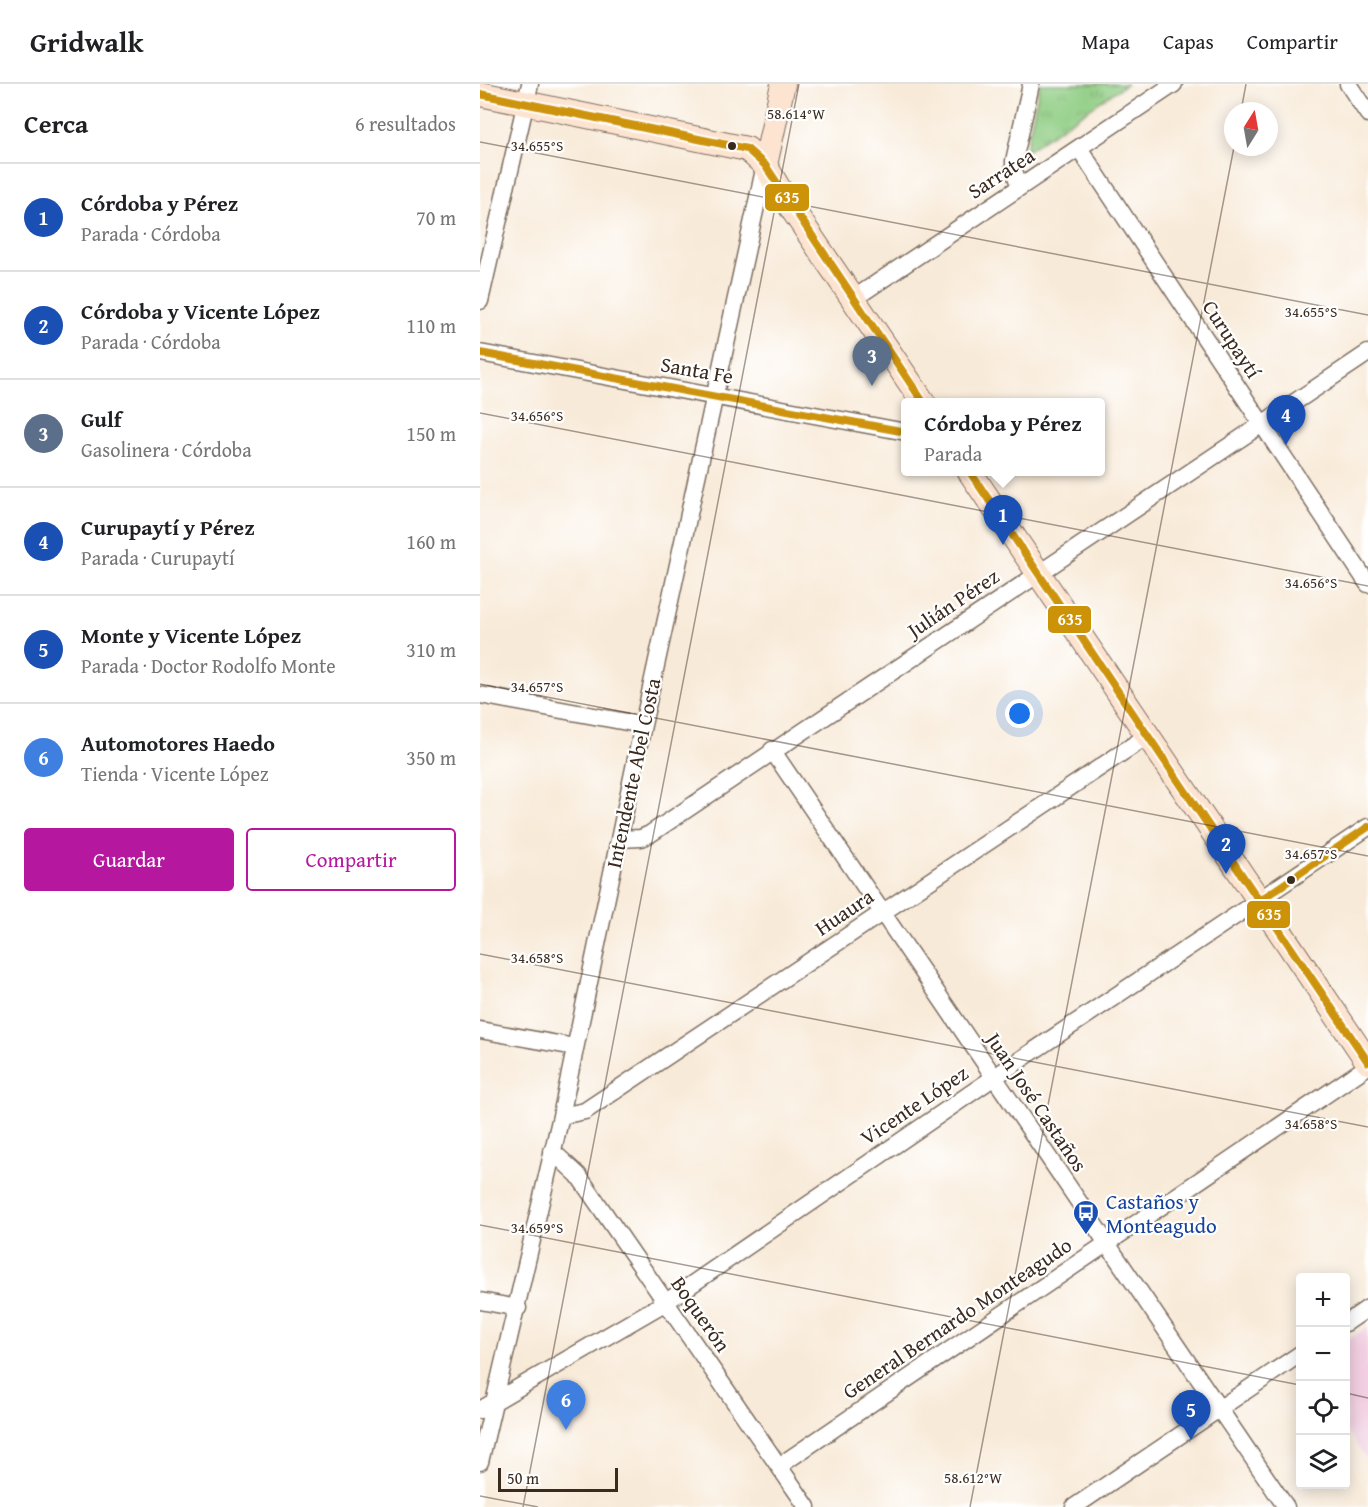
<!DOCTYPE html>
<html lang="es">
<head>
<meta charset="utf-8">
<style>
	body { margin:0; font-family:"Gentium Book Plus",serif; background:#f6f6f6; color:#202124 }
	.controls { position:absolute; right:18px; bottom:18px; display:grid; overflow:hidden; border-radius:6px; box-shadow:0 3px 15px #0003 }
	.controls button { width:54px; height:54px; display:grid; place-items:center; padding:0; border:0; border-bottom:2px solid #e0e0e0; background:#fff; color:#202124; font:30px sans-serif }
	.compass { position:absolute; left:744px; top:18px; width:54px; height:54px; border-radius:50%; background:#fff; box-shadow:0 3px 15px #0003; rotate:11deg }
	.scale { position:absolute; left:18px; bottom:15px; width:120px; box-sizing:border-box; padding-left:6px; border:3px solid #3b2a1e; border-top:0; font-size:16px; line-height:21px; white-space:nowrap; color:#3b2a1e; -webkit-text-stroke:4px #fff; paint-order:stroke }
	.you { position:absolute; left:540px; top:630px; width:21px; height:21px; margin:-15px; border:4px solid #fff; border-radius:50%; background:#1a73e8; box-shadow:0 0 0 9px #1a73e833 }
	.badge { display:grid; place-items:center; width:39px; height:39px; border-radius:50%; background:#b5179e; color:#fff; font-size:20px; font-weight:700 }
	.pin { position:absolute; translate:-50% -50px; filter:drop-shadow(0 2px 3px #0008) }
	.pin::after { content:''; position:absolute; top:32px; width:21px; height:18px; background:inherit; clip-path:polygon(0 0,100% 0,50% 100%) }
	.popup { position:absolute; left:421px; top:314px; width:204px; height:78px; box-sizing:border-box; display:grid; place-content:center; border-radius:6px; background:#fff; filter:drop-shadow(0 2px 4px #0005); font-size:20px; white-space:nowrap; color:#757577 }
	.popup b { font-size:22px; color:#202124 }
	.popup::after { content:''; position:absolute; left:50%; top:100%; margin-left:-12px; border:12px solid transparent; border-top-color:#fff }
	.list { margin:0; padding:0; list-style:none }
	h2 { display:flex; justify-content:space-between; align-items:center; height:78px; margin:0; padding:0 24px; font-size:26px }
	h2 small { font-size:20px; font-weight:400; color:#757577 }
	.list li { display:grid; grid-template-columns:39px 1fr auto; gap:18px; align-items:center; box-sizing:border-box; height:108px; padding:0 24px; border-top:2px solid #e0e0e0 }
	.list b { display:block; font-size:22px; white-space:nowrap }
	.list p { margin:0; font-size:20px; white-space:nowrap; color:#757577 }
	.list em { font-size:20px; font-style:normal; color:#757577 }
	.actions { display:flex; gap:12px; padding:18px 24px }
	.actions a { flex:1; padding:14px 0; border:2px solid #b5179e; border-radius:6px; text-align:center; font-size:21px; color:#b5179e }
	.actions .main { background:#b5179e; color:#fff }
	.icon { flex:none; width:33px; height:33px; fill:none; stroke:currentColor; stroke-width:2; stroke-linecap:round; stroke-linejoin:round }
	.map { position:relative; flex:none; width:888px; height:1423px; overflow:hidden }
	header { display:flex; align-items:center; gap:36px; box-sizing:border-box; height:84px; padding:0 30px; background:#fff; border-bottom:2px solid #e0e0e0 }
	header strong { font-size:28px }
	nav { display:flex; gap:33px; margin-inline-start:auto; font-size:21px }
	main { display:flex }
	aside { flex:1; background:#fff }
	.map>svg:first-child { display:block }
	.built { fill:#f2cfe2 }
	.grass { fill:url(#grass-tufts); stroke:#647b50; stroke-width:1.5 }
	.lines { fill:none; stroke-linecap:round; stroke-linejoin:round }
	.street-casing { stroke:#7d6d5f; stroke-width:19 }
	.secondary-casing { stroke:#7d6d5f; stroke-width:26 }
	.street { stroke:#fff; stroke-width:16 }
	.secondary { stroke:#fde4d1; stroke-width:24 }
	.bus-1-casing { stroke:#fff; stroke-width:12 }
	.bus-1 { stroke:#cd9308; stroke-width:8 }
	.ticks { fill:none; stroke:#3b2a1e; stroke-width:1.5; stroke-opacity:0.45 }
	.bus-dot { fill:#3b2a1e; stroke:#fff; stroke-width:2 }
	.labels { text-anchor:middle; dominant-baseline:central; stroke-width:4.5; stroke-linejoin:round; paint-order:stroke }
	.street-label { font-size:21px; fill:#3b2a1e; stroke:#fff }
	.transit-label { font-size:21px; fill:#164399; stroke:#fff; text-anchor:start }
	.ticks-label { font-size:15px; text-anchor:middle; fill:#3b2a1e; stroke:#fff; stroke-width:4.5; stroke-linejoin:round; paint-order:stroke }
	.line-badge { stroke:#fff; stroke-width:2 }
	.badge-label { font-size:16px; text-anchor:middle; font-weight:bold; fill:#fff }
</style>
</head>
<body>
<header>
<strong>Gridwalk</strong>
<nav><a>Mapa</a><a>Capas</a><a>Compartir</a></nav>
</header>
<main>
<aside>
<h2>Cerca<small>6 resultados</small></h2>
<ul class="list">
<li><span class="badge" style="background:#1a4fb4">1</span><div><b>Córdoba y Pérez</b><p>Parada · Córdoba</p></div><em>70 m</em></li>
<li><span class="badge" style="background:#1a4fb4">2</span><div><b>Córdoba y Vicente López</b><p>Parada · Córdoba</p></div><em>110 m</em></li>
<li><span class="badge" style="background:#5c6f8a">3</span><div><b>Gulf</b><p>Gasolinera · Córdoba</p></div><em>150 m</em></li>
<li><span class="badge" style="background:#1a4fb4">4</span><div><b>Curupaytí y Pérez</b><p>Parada · Curupaytí</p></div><em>160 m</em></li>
<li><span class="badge" style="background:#1a4fb4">5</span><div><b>Monte y Vicente López</b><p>Parada · Doctor Rodolfo Monte</p></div><em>310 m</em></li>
<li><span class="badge" style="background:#3f7fe0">6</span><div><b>Automotores Haedo</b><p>Tienda · Vicente López</p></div><em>350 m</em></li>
</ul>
<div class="actions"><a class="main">Guardar</a><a>Compartir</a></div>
</aside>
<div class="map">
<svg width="888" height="1423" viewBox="0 0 888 1423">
	<defs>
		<pattern id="grass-tufts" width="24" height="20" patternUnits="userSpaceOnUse" patternTransform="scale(1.5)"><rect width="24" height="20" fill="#8ecc82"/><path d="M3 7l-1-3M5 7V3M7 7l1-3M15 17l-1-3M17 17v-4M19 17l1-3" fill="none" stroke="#7baf70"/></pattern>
	</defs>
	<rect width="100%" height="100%" fill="#fff"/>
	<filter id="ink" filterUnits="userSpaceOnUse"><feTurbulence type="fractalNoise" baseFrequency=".0167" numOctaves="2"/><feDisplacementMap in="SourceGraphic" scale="12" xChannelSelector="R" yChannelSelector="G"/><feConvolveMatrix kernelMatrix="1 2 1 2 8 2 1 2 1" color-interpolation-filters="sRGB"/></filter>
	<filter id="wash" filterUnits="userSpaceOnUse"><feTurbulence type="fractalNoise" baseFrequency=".008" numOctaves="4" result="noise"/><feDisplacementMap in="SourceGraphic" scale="24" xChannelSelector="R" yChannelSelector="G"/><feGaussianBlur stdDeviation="1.35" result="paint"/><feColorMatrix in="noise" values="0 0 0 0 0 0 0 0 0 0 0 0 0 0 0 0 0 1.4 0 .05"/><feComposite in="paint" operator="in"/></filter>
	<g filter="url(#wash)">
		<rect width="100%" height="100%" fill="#f8ead8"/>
		<!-- built -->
		<path class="built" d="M888,1242V1377L866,1346V1257Z"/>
		<!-- grass -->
		<path class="grass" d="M560,0H646L545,68Z"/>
	</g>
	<g filter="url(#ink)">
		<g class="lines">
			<defs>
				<path id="street" d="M868,0L888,30
					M599,64L888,500
					M540,103L534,87V77L551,0
					M373,215L694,0
					M0,217L50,0
					M0,269L426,348
					M0,611L163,641
					M292,666L806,1423
					M139,755L161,754L170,750L888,269
					M0,946L95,963
					M81,1032L105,1027L667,652
					M72,1067L98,1091L327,1423
					M0,1217L38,1224
					M866,1239L888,1224
					M0,1326L186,1218L513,994L888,743
					M0,1378L81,1032L163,641L285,81
					M299,1382L888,982
					M594,1423L820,1270"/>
				<path id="secondary" d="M0,10L267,65L285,81L302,110L443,318
					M285,81L303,0
					M490,388L888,978"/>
			</defs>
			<!-- street casing -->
			<use href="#street" class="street-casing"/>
			<!-- secondary casing -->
			<use href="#secondary" class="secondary-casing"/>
			<!-- street -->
			<use href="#street" class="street"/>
			<!-- secondary -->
			<use href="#secondary" class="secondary"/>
			<defs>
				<path id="bus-1" d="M0,10L267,65L285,81L443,318
					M0,269L426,348
					M490,388L888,978
					M779,817L888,743"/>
			</defs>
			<!-- bus-1 casing -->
			<use href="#bus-1" class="bus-1-casing"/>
			<!-- bus-1 -->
			<use href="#bus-1" class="bus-1"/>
		</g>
	</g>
	<!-- ticks -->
	<path class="ticks" d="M761,27L766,0M0,58L888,231M0,329L888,502M0,600L888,772M0,870L888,1043M0,1141L820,1301M866,1309L888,1314M0,1412L58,1423M43,1423L319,0M490,1423L754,63"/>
	<!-- icons -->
	<defs>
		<symbol id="bus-pin" viewBox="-11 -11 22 30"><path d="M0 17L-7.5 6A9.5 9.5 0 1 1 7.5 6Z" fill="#1a4fb4" stroke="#fff"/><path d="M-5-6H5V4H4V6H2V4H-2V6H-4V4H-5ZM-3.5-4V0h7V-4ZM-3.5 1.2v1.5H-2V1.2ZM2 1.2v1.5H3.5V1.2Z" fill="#fff"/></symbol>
	</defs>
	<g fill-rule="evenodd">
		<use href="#bus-pin" x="591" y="1114" width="30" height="40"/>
	</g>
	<!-- markers -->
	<g class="bus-dot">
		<circle cx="252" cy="62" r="5"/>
		<circle cx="811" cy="796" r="5"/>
	</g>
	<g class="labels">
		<!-- street labels -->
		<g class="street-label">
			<text transform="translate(521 89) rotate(-33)">Sarratea</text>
			<text transform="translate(752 255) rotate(57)">Curupaytí</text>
			<text transform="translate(217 286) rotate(10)">Santa Fe</text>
			<text transform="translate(473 519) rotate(-34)">Julián Pérez</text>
			<text transform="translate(153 689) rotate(-78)">Intendente Abel Costa</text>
			<text transform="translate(364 828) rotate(-34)">Huaura</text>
			<text transform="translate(557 1018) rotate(56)">Juan José Castaños</text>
			<text transform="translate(434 1021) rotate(-34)">Vicente López</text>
			<text transform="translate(221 1230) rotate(55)">Boquerón</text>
			<text transform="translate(477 1234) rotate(-34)">General Bernardo Monteagudo</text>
		</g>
		<!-- transit labels -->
		<g class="transit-label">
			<text x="626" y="1117">Castaños y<tspan x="626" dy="24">Monteagudo</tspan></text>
		</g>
	</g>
	<g class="ticks-label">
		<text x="316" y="35">58.614°W</text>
		<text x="57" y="67">34.655°S</text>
		<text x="831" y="233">34.655°S</text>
		<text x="57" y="337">34.656°S</text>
		<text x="831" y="504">34.656°S</text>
		<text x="57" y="608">34.657°S</text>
		<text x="831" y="775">34.657°S</text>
		<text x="57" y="879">34.658°S</text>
		<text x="831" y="1045">34.658°S</text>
		<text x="57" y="1149">34.659°S</text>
		<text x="493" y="1399">58.612°W</text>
	</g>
	<g class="line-badge">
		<rect x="284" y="99" width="46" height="29" rx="6" fill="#cd9308"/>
		<rect x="567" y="521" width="45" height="29" rx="6" fill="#cd9308"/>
		<rect x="766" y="816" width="45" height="29" rx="6" fill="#cd9308"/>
	</g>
	<g class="badge-label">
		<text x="307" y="119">635</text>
		<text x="590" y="541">635</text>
		<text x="789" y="836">635</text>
	</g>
</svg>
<div class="controls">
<button>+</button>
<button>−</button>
<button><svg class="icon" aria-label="locate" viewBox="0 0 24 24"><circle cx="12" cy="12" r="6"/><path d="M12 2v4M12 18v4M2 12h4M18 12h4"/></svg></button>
<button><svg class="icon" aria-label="layers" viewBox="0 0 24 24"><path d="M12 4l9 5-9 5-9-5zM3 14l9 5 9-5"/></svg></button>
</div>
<svg class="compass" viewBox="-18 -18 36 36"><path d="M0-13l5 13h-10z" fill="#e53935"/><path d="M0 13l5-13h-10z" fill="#757577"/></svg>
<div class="scale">50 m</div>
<div class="you"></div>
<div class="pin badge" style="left:523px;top:461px;background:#1a4fb4">1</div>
<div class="popup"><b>Córdoba y Pérez</b>Parada</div>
<div class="pin badge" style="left:746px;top:790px;background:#1a4fb4">2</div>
<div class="pin badge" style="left:392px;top:302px;background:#5c6f8a">3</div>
<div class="pin badge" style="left:806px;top:361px;background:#1a4fb4">4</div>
<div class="pin badge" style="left:711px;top:1356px;background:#1a4fb4">5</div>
<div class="pin badge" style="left:86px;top:1346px;background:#3f7fe0">6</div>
</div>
</main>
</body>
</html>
